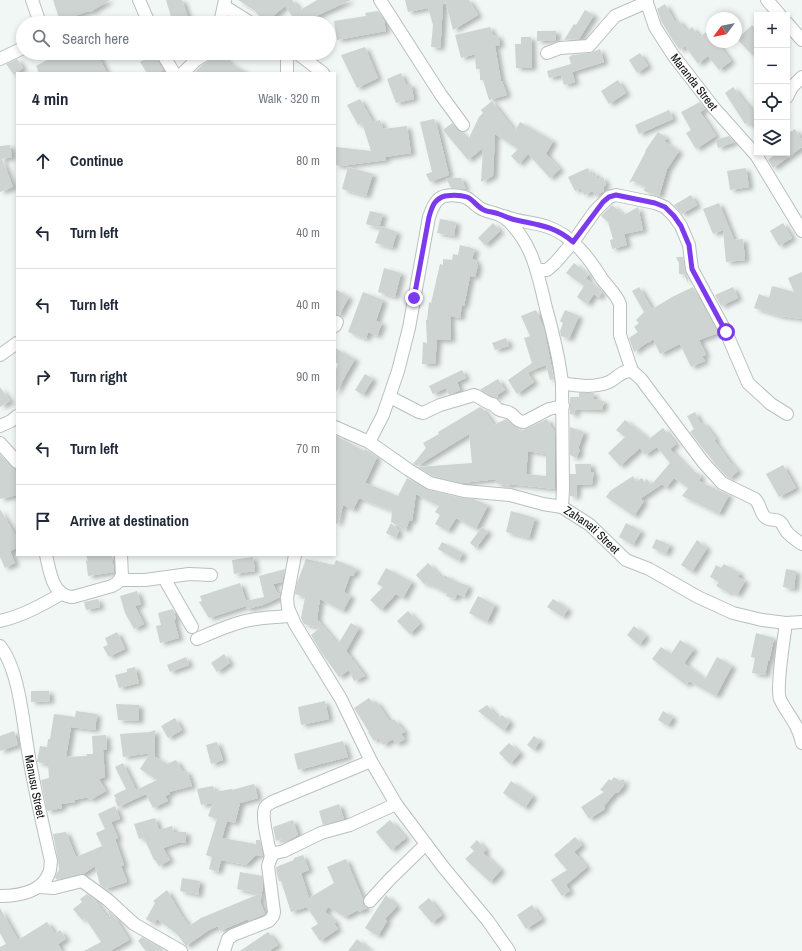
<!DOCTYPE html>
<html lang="en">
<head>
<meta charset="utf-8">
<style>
	body { margin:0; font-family:"Archivo Narrow",sans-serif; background:#f6f6f7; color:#1f2937 }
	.controls { position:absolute; right:12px; top:12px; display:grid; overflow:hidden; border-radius:0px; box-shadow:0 2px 6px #0003 }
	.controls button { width:36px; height:36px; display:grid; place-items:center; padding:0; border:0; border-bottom:1px solid #e0e1e3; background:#fff; color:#1f2937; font:20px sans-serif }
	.compass { position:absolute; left:706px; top:12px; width:36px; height:36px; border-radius:50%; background:#fff; box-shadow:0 2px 6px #0003; rotate:238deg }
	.stop { position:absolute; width:12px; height:12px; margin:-9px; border:3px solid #7c3aed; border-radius:50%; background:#fff }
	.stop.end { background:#7c3aed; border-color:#fff; box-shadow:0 1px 4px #0008 }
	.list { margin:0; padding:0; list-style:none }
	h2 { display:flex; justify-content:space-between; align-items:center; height:52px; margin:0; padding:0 16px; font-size:17px }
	h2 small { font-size:13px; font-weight:400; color:#747a83 }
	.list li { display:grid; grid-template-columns:26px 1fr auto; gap:12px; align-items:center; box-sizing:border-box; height:72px; padding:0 16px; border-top:1px solid #e0e1e3 }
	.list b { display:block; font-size:15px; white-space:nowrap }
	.list em { font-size:13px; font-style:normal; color:#747a83 }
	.icon { flex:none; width:22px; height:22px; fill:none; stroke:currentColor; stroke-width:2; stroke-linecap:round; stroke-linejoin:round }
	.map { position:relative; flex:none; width:802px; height:951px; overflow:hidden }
	.search { position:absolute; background:#fff; box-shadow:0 2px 6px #0003; left:16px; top:16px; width:320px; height:44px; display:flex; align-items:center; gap:10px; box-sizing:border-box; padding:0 14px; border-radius:22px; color:#747a83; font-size:15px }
	.panel { position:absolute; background:#fff; box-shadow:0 2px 6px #0003; left:16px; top:72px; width:320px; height:484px; border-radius:0px }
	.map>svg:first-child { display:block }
	.building { fill:#ced4d1; fill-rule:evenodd; filter:url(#shadow) }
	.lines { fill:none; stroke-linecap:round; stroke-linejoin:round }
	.minor-casing { stroke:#bac0bd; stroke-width:14 }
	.minor { stroke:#fff; stroke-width:12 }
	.route { stroke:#7c3aed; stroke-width:5 }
	.labels { text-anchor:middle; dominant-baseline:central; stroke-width:3; stroke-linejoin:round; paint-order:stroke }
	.street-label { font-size:12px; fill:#0b0d0c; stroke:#fff }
</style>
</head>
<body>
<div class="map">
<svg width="802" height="951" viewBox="0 0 802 951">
	<defs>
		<filter id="shadow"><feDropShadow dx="4.5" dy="2.5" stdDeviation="2" flood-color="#0004"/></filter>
	</defs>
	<rect width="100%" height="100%" fill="#f1f7f4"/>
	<!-- building -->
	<path class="building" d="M53,0H110L90,12L89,11L60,21Z
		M166,0H182L190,23H173Z
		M238,0H292L300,10L317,0H351L301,23H297L285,6L265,23L254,10Z
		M405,0H445V3L443,4L441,37L439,38H441L440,48L431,47L433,25L428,8L408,12Z
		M445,0H469L478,15L453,30Z
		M665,4L675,22L678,20L687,31L692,27L700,37L712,27V42H717L731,61L719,70L708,56L698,64L685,46L680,50L672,39L661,21L657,9Z
		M585,10L594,15L579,39L564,40L574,24L576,25Z
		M378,11L384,20L386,31L337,40L334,21L366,16L365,13Z
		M752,25L757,30V60L737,39Z
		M490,27L493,36L498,35L500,45L495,46L501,81H502L507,95L489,100L483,80H480V69H476L475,54L461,58L455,35Z
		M537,31H556V40L537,41Z
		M521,37H531L532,68H516L515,44H521Z
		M365,47L378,78L357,88L341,55Z
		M600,49L604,62L572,72L575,82L564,85L561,75L549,78L547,71L571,64L569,57L572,55L590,53Z
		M60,53H97L107,73H39L36,66Z
		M215,53H220L231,64L248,73H194L202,65L212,59Z
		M640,53L648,66L637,73L629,60Z
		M154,54L163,70L158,73H147L140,62Z
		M17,59L23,68L14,75L6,64Z
		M401,73L406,85L411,84L414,99L396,103L387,79Z
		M618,80L626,93L609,104L601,91Z
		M733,87L752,111L757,107V134L749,122L745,124L725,93Z
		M360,99L373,122L380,120L383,129L407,126L411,153L385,157L386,160L341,166L335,165L336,147L371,151L362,123L358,125L347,105Z
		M492,101L515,131L520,122L553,141L546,154L560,169L550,178L528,154L519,164L511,156L518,149L495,134L493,176L481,182L483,148L468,160L443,130L452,123L468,140L479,117L483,113L481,110Z
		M700,102L705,109L700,112L716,136L696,149L686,133L691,130L681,112Z
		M669,110L673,119L639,134L635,125Z
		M434,119L437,126L449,175L430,182L426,174L432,172L420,122Z
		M795,129L802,140V147L773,168L768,160L777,153H787V134Z
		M658,132L667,138L664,141L679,151L667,169L659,196L644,191L645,187L633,181L629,183L646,151H645Z
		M729,136L735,142L718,148L716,140Z
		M10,145L12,157L2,159L13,187L0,192V146Z
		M348,167L373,174L366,196L342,189Z
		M588,168L590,174L595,172L597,179L603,177L606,185L603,187L604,191L595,196L593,191L584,195L581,188L575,191L568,177Z
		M746,168L749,187L730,190L727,171Z
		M446,178H461L466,189L451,188Z
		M691,195L697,205L682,214L674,205Z
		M719,203L734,240L743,239L745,260L726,262L723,230L713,234L703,209Z
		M612,205L624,215L638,207L643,230L624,234L627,245L612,249L610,240L613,239L608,222L601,216Z
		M370,211L383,214L379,228L366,224Z
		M440,219L456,222L454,236L437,233Z
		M493,223L500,231L485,245L478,238Z
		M783,223L792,238L779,246L770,231Z
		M381,226L397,232L392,248L375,243Z
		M460,245L475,249L472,259L477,261L476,264L478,265L475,277L470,276L464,306L462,305L460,318L450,316L451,340H437L435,364H422L423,342L427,343L426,320H427L429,302L431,303L440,264L443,265V259L452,260L453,254L458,255Z
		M676,257H683L685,270L688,278V283L684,274H679V263Z
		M574,263L589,275L586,278L602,293L598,298L594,294L587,304L577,297L584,286L566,273Z
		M384,268L401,273L395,297L378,292Z
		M802,272V319L780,316L754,308L759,294L769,298L772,286L794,292L788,278Z
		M639,287L652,309L674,296L693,287L718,333L699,340L706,355L702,356L705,361L691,367L680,344L660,354L653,339L649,343L648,342L634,352L629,338L638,332L634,327L639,323L636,320L644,312L632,291Z
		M733,287L738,298L721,306L715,295Z
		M335,289L349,297L339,315H335Z
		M363,292L383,300L376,321L382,323L377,336L368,332L366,339L348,332Z
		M536,310L544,329L554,379L550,380L546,365L527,372L534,382L517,394L508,380L532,363L524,338L530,336L521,316Z
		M565,310L579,316L569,339L561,336L560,331L563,323L560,321Z
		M506,338L509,346L495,350L492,343Z
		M335,348L355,359L335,394V372L338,364L335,362Z
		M462,370L466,378L457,382L460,390L449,395L446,388L433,394L429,386Z
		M365,374L373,379L363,395L355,390Z
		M498,379L505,390L497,395L498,397L497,398L491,396L482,391L481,389Z
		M0,387L10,401L0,407Z
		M579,393H594V399L604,401L602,410L575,409V415L570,414V397H579Z
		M480,407L483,409L494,425L506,419L521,431L547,419L555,433V489L510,484V486L495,483L497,479L462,483L433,476L418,467L472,463L469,434L417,466L413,464L426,448L423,443L439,434L438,432ZM528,451L546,454V476L526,474Z
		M695,412L701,424L703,422L716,439L714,440L730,462L738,471L730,478L727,477L716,465L690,432L694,429L687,416Z
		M625,420L649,439L663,428L676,444L670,449L693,473L694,471L701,476L699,481L729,495L719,514L682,496L688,488L674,478L666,488L662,484L640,499L644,501L634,516L606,497L610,491L633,476L636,482L642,478L644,482L647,479L651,485L670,463L657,447L645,455L640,448L620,466L608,453L625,437L616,430Z
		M570,427L584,432L578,449L580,450L576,458L570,455Z
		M335,435L364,451L365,449L377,457L365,483L398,496L407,478L428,490L462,498L473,499L488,505L476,529L456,518L448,531L435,524L440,515L435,512L439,506L416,494L412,521H409L406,530L391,522L392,511L359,498L353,510L343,505L338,524L335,523Z
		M0,454L13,468L17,475V495L0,499Z
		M575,464H591V472H594L592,484L577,485L576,497L570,496V474H576Z
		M783,465L796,488L779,497L766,474Z
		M0,509L15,535L17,534V548L10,551L15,563L5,568L0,557Z
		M511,511L535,518L529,538L506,532Z
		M391,523L399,531L396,538L386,533Z
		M626,523L641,531L633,545L619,537Z
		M482,527L488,532L476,548L470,543Z
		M656,539L670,545L666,554L652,548Z
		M697,540L707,548L692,572L681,565Z
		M442,542L463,553L459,561L438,549Z
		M86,555H112L114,572L88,576L86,560L88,561Z
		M253,557L255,571L234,574L232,560Z
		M306,559L334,565L336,560L357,569L353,576L350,575L344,592L351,596L343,611L320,599L317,619L338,644L351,623L359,628L346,651L365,676L354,681L349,670L339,677L321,652L311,635L320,628L304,624L301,618L305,597L295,594L297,583Z
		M428,563L443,579L444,575L452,579V580L469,586L464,597L457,594L455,599L446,596L447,593L426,583L425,585L416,575Z
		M724,564L740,573L738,577L745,581L737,595L730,591L729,593L716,586L719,582L710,577L716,565L721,568Z
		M386,568L412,582L403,598L396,594L381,610L370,600L383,587L377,584Z
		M285,569L282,582L273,584L278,594L280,593V597L263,605L247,609L246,606L209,618L199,602L202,601L200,596L240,583L246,601L264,597L259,576Z
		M786,569L796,571L794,589L783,587Z
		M137,591L141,604L135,606L144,624L134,629L125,613L120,596Z
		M478,596L495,605L487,622L469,613Z
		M98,599L100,607L86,610L84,602Z
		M553,599L568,609L563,617L547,607Z
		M173,609L176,619L174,620L179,638L160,643L156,626L161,625L158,613Z
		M408,611L420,624L410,634L397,621Z
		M634,626L646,636L639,645L627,635Z
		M117,632L125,649L109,657L103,647L108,645L105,638Z
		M756,633L774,638L769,661H768L765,675L752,673L755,658L751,657Z
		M680,640L694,649L684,663L705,679L717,657L732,666L716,696L689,681L686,685L652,659L661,647L671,654Z
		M224,654L230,663L217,672L211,663Z
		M186,657L189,665L170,672L167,665Z
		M135,667L139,683L119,688L115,675L127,672V669Z
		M31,691H49L50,701L31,702Z
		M369,698L373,703L376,701L390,722L394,719L405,732L401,734L405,739L396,744L393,739L383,745L379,738L374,741L368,732H369L354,708Z
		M325,701L329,719L301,725L298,707Z
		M116,704L139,705V721L118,720Z
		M487,705L499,719L502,715L510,722L504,731L478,711Z
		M76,711L97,714L95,730L71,727L66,757L87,756L86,754H93L92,736L106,735L107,750H103L105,777L99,779L106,791L90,800L88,797L74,800L75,802L61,804L62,808L47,811L41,780L49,778L48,764L37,762L40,746L47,747L48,739H50L54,714L75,717Z
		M663,711L673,717L668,726L658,720Z
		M175,718L182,730L168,738L161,726Z
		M155,730V757L167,764L176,760L183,772L187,771L192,786L169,792L170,794L165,796L168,801L153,808L146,794L118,807L115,800L116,799L114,795L126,789L115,767L123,763L136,790L157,780L140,769L150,753L123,757L120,734L150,732Z
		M14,731L18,745L0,751V736Z
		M534,736L540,741L534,750L527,745Z
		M343,741L348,757L298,770L294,754Z
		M217,742L223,760L211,764L206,745Z
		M509,743L520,753L510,764L499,753Z
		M614,777L620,781L623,779L625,781L622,784L624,785L618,793L616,792L604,806L605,809L589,819L581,807L604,792L600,790L609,779L611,781Z
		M511,781L533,796L525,808L503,793Z
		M254,784L258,798L240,803L235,823L227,821L222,838L256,844V840H260L263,856L256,855L246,865L221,860L218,872L209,869L212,857L206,855L217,819L208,816L213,803L201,805L197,789L213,786L215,792L232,789V790Z
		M339,804L344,819L323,825L319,811Z
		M115,806L120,819L111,822L118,838L115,839L124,865L121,866L127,882L105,889L100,885L95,866L83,874L57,880L55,877L59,870L58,860L53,834L66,832L76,857L102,846L96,833L105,829L98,814Z
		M155,818L159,830L172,826L174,832H186V843H178L163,848L170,860L159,866L155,860H154L144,838L139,839L134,824Z
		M293,820L298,835L283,843L281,839L276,841L273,827Z
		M390,820L406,838L391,850L376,832Z
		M575,837L582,845L574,852L587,867L566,885L570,891L562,896L551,880L567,870L554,855Z
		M477,840L486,850L483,853L501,870L490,882L465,859L474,851L470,847Z
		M303,855L309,870L301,873L309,898L334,883L327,867L346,859L363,899V904L367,908L359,912L358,910L345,917L328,907L325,912L336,922L334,923L338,929L320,941L311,928L318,924L307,907L291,912L281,881H279L277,874L276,867L294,860V858Z
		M240,872L262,876L263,887L260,901L265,914L248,921V919L220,931L218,926L209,930L186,946L177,934L157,919L154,924L146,919L155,903L153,901L167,890L180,913L189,926L201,918L259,894L237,889Z
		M182,878L200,881L198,895L180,891Z
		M87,894L94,899L112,923L108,910L114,916L129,940L110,951H84L101,942L85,918L82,920L73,909L82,902L80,899Z
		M386,895L397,906L385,919L387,921L378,936L365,928Z
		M429,898L442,915L432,923L418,907Z
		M532,905L542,919L526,929L517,915Z
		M0,908L18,940L47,922L55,934L60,930L66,939L58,944L62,951H0V947L6,944L0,933Z
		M268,932L278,945L269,951H240Z
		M142,937L155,945L161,951H146L138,941Z
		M357,939L371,951H348Z"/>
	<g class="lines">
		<defs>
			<g id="minor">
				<path d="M32,0L40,23"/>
				<path d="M139,0L149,23"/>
				<path d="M380,0L441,95L463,125"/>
				<path id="s1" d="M646,0L655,27L673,55L714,108L756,155L802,231"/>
				<path d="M767,0L780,15"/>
				<path d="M224,6L251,23"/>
				<path d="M220,23L225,0"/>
				<path d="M787,23L802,40"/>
				<path d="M162,53L174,73"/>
				<path d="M287,53V73"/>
				<path d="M297,53L323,73"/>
				<path d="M547,53L560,48L589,46L615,16L647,2"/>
				<path d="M0,59L23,48"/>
				<path d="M183,73L196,60L208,53"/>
				<path d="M787,97L792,87L802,77"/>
				<path d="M504,216C518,222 534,222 548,227C573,236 589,258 602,279C608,287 616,294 620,304V335L632,371"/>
				<path d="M537,270H547L555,263L573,242L595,211L609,197L616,195L655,203L665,207L674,216L681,226L689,245L692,269L726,332L748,383L771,404L787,414"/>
				<path d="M335,326L337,322"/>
				<path d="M0,355L17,343"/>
				<path d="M562,383C578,386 594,388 609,382C617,378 622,370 632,371L641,379L703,462L722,483L755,499C760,504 760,511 764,516C769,522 774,518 779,521C783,523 784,529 787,532C791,537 796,540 802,544"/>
				<path d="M390,397L419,412L423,413L440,405L474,395C481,397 485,403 493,404C500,413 502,409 510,413C516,416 516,422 524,422L549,409L563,406"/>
				<path d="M0,426L11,421L17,416"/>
				<path id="s2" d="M335,427L369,442L409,470L430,483L464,491L510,495L543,504L562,507L590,525L626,560L649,569L698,597L733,613L762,620L786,623L802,622"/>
				<path d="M369,442L383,415L398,371L409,328L429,217C435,199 440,193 460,196C470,197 472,203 480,208C488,213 497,212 505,218C533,242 538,275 546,308C553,333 559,358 562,383L563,490L562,507"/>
				<path d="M0,443L17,462"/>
				<path d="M46,555C50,571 52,596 73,597L112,586L117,583L122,576L121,555"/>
				<path d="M295,555L287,598L288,608L295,624L341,699L371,761L396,804L444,868L488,921L509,951"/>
				<path d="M164,578L192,627"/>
				<path d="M121,580H145L189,574L211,575"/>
				<path d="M0,621C22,616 42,605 61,594"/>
				<path d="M786,623C784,637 776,689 780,699C788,716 798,723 802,743"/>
				<path d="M197,639C216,631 236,622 256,619C268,617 279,617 291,616"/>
				<path id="s3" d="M0,646C20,671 23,725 29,757C35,792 43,826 51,861C50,865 51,870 49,873C42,892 18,896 0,896"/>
				<path d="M271,857C269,847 261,815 265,808C266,805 269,804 272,802L371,761"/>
				<path d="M38,887L54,888L82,881L108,900L134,924L181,951"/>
				<path d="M370,901L389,880L426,844"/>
				<path d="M224,951L228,939L233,935L269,921L273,916L274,912L268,866L271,857L275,853L284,851L321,833L350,825L396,804"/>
			</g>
		</defs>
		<!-- minor casing -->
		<use href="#minor" class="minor-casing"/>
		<!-- minor -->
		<use href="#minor" class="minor"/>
	</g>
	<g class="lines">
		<!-- route -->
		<path class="route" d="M414,298L429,217C432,207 434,199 445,196C451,195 461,195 467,197C473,199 477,207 484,210C488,212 494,212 499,214C505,216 510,219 516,220C538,225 555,226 573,242L603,202L609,197L616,195L655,203L665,207L674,216L681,226L689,245L692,269L726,332"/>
	</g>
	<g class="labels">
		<!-- street labels -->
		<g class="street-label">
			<text stroke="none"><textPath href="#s1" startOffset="96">Maranda Street</textPath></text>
			<text stroke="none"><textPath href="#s2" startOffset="283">Zahanati Street</textPath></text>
			<text stroke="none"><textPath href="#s3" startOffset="146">Manusu Street</textPath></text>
		</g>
	</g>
</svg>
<div class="controls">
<button>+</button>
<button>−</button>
<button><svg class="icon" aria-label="locate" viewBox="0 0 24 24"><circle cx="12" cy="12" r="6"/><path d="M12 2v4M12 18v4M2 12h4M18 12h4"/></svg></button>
<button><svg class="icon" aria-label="layers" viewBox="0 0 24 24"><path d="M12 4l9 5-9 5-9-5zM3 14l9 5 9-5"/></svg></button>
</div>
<svg class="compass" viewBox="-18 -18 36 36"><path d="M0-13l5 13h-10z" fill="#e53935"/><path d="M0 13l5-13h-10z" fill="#747a83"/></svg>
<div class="stop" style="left:726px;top:332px"></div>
<div class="stop end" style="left:414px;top:298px"></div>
<div class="search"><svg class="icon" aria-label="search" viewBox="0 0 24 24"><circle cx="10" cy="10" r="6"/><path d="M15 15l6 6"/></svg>Search here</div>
<section class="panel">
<h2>4 min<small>Walk · 320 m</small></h2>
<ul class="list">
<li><svg class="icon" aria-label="ahead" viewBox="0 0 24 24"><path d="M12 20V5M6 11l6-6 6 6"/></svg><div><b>Continue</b></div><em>80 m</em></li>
<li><svg class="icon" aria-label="left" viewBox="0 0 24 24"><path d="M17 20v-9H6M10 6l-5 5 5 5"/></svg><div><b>Turn left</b></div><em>40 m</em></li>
<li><svg class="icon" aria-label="left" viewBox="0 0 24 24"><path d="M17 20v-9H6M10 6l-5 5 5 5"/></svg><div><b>Turn left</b></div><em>40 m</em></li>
<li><svg class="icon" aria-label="right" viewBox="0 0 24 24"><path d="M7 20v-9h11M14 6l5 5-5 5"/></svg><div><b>Turn right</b></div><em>90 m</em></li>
<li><svg class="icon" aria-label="left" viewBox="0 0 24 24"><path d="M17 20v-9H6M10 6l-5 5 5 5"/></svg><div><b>Turn left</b></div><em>70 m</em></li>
<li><svg class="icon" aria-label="arrive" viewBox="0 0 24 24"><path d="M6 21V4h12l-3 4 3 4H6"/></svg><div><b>Arrive at destination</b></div></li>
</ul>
</section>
</div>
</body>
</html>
